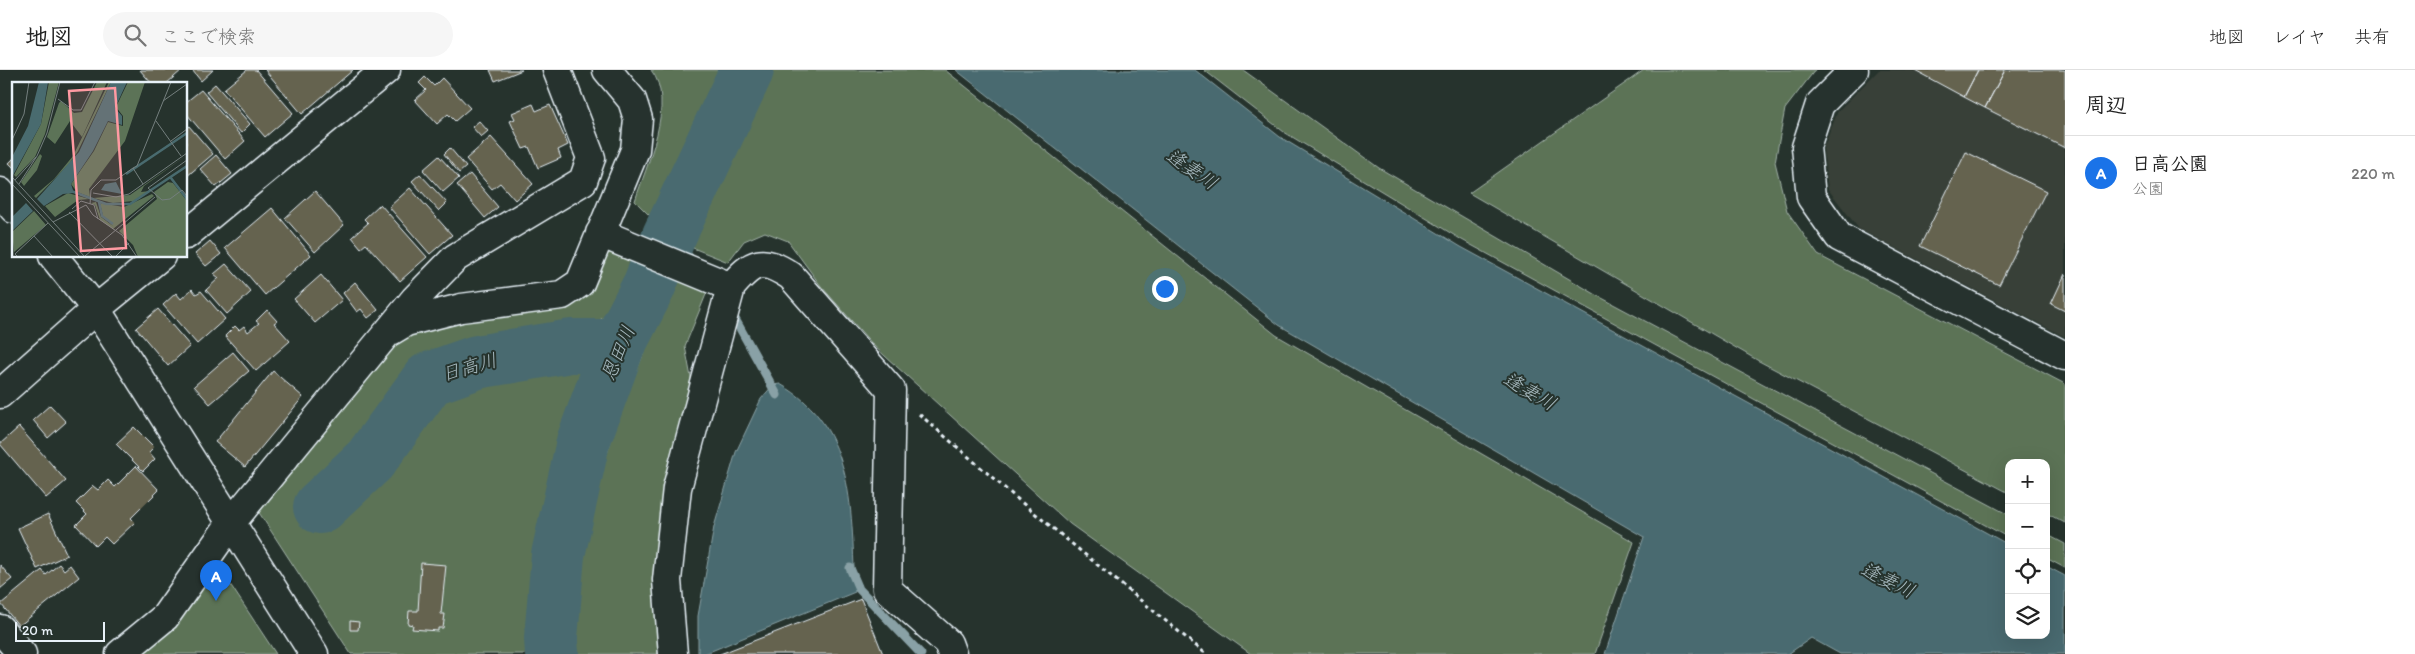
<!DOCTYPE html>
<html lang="ja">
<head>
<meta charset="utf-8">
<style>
	body { margin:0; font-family:Itim,"Klee One",sans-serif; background:#f6f6f6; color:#222 }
	.controls { position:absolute; right:15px; bottom:15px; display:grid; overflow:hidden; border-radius:10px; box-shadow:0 5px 20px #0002 }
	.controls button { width:45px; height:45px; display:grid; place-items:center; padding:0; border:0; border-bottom:1px solid #e0e0e0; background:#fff; color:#222; font:25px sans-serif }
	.scale { position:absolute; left:15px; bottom:12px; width:90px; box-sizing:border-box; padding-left:5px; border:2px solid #e8f1f8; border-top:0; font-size:14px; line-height:18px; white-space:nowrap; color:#e8f1f8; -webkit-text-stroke:4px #26332d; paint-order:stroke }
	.you { position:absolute; left:1164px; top:218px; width:18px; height:18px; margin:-12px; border:4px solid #fff; border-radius:50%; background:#1a73e8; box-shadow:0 0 0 8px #1a73e833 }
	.badge { display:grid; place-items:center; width:32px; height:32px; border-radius:50%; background:#1a73e8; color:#fff; font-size:16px; font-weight:700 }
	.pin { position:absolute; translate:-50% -41px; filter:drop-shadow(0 1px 2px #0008) }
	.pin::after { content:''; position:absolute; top:26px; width:18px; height:15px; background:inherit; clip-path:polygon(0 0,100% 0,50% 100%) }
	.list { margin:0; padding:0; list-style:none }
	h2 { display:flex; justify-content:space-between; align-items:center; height:65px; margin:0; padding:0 20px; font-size:21px }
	h2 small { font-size:16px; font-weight:400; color:#767676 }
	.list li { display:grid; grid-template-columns:32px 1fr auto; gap:15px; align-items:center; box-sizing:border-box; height:75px; padding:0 20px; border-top:1px solid #e0e0e0 }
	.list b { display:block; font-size:19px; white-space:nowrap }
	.list p { margin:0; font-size:16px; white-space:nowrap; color:#767676 }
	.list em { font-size:16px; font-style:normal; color:#767676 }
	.icon { flex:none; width:28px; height:28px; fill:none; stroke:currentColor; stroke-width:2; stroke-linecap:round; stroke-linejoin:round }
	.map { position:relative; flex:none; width:2065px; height:584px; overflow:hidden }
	header { display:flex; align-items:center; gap:30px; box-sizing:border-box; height:70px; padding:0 25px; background:#fff; border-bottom:1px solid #e0e0e0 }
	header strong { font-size:24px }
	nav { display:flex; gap:28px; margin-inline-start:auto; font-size:18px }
	.search { width:350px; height:45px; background:#f6f6f6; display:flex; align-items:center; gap:12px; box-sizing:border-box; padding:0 18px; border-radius:28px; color:#767676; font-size:19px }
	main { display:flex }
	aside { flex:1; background:#fff }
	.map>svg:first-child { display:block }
	.built { fill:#394137 }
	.green { fill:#5c7357; stroke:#a2b2a8 }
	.water { fill:#496b6f; stroke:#89a1a6 }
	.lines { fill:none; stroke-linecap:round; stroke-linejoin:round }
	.stream { stroke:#89a1a6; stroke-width:9 }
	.river { stroke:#496b6f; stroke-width:54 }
	.building { fill:#65634f; stroke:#e8f1f8 }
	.minor-casing { stroke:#e8f1f8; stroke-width:31 }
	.path { stroke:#e8f1f8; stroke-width:3; stroke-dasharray:4 4; stroke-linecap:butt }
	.minor { stroke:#26332d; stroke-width:28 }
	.labels { text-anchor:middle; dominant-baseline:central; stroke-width:4; stroke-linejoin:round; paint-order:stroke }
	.water-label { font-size:19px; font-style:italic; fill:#a8bbc1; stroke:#26332d }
	.inset-river { fill:none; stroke:#496b6f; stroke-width:2.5 }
	.inset-road { fill:none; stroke:#747f7e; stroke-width:1 }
	.view { fill:#ff9aa2; fill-opacity:0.15; stroke:#ff9aa2; stroke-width:2.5 }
	.inset-edge { fill:none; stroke:#e8f1f8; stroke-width:2.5 }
</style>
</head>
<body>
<header>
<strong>地図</strong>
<div class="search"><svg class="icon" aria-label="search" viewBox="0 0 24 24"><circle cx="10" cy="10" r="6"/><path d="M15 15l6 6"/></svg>ここで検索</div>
<nav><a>地図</a><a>レイヤ</a><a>共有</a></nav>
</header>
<main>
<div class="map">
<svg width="2065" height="584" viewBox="0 0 2065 584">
	<rect width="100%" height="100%" fill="#26332d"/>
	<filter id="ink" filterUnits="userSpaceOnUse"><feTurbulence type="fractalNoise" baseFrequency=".02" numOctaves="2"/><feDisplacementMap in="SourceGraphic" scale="10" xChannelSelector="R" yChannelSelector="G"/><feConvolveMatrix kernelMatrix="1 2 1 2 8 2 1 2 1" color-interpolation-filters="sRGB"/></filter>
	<g filter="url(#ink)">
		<!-- built -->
		<path class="built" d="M1879,0H2065V267L1859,159L1828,119L1823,79L1838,41Z"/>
		<!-- green -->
		<path class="green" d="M651,0H729L659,155L635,131C646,96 677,32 651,0Z
			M766,0H945L1276,265L1634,472L1595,584H1251L1070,454L874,276L821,216L788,171L765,162L744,171L728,192L683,174L716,104L757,5Z
			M1204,0H1243L1379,98L1600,227L2009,445V468L1462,170L1284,62Z
			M1644,0H1815L1785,39L1775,92L1787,141L1818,185L2065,314V453L2046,443V393H2009V423L1757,290L1469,123Z
			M606,179L632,190L613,240L589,258L476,275L443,283L406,305L296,438L318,455L430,325L479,300L596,286L554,395L535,491L530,584H351L258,441L388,277L429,255L478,243L580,232Z
			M675,209L707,222L685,276L693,318L669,584H575C575,444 621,335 675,209Z
			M2046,464L2065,474V498L2046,488Z
			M204,506L226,508L276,584H143L177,554Z"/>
		<!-- water -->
		<path class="water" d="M956,0H1195L1280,67L1461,177L2009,475V565H2046V496L2065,506V584H1840L1811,568L1788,584H1605L1644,467L1279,255Z
			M780,314C857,357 851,445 855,522L704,584H698V546L714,457L736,382L761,329L773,315Z"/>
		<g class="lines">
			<!-- stream -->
			<path class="stream" d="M669,166L694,192
				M730,240L777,325
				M850,498L859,519L921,584"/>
			<!-- river -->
			<path class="river" d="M320,437L370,390L429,309L477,292L571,276H618
				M552,584L551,568L558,485L583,372L618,276L649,216L669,166L747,0"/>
		</g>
		<!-- building -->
		<path class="building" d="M140,0H182L166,14H152Z
			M192,0H213L201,11Z
			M247,0H256L293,43L265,67L224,19Z
			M265,0H353L302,44Z
			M490,0H522L495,11Z
			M1914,0H1978L1964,27Z
			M1978,0H2005L1985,38L1964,27Z
			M2005,0H2065V78L1985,38Z
			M425,7L434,16L442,8L470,38L455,51L448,44L437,54L415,30L426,20L419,13Z
			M215,14L250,54L241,63L206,22Z
			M201,20L245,71L225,89L186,43V32Z
			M533,34L536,41L550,35L568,75L558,80L561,88L538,98L529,77L523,79L510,51L515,49L512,43Z
			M479,51L488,61L481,67L472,57Z
			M189,56L213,84L186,107V58Z
			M491,67L533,114L515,130L500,113L492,119L466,89Z
			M450,78L466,97L459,103L444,84Z
			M1966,82L2046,121L1999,215L1920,176Z
			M216,85L232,104L216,117L200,99Z
			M439,86L459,108L443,122L423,100Z
			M14,88V98L9,93Z
			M420,104L447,133L439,141L412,111Z
			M470,104L498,137L485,148L457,115Z
			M410,118L452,165L430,184L389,137Z
			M315,121L344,155L315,182L285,148Z
			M380,134L427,187L400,211L366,174L361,178L352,167L368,153L364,149Z
			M272,138L311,185L265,225L225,178Z
			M210,171L221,184L206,196L195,184Z
			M226,194L251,222L227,244L206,220L219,208L214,204Z
			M2065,204V241L2051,234Z
			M321,205L342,230L315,253L294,229Z
			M355,212L378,240L368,248L361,239L357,242L343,223Z
			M192,219L196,224L201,221L225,249L197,274L163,235L176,223L181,229Z
			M158,239L190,276L168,296L136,258Z
			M267,240L277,251L274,253L290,271L256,301L225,266L235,256L239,260L244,256L248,262L259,253L256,251Z
			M233,282L249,301L210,334L194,316Z
			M273,301L303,327L245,397L215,372Z
			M50,335L66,352L48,368L33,350Z
			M19,357L66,411L46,428L0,374Z
			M134,357L154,377L149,382L155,389L143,401L116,374Z
			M136,396L159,420L131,448L135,452L112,474L105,467L96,476L76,455L87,444L76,433L93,416L98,420L108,410L115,417Z
			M48,444L67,485L37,499L18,458Z
			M421,493L446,495L441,544H445L443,558H438V561L412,559L413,555L408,554L409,541H418Z
			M59,494L64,500L70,495L79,507L19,556L1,534L42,500L46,505Z
			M0,495L12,509L0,519Z
			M861,529L883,584H720Z
			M350,551L359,552L358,560H350Z"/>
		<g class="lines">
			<defs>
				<path id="minor" d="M1854,0L1820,34L1806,77L1811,127L1839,167L2065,286
					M0,122L14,139
					M600,163L731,217
					M186,165L386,0
					M53,186L96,239L314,584
					M391,261L406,252L461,238L562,225L580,213L635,80L638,49L632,30L607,0
					M0,324L96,239L161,186
					M0,559L22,584
					M120,584L165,547L231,453L415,229L455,188L583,111L591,88L557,0
					M673,584L667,510L677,418L731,217C753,191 762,187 791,206L891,320L887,519L948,573L952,584"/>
			</defs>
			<!-- minor casing -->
			<use href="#minor" class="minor-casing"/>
			<!-- path -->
			<path class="path" d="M919,344L1015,427L1206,584"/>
			<!-- minor -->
			<use href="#minor" class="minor"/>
		</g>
	</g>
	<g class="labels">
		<!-- water labels -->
		<g class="water-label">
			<text transform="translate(1192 99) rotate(34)">逢妻川</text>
			<text transform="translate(618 283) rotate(-67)">恩田川</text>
			<text transform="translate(469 297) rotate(-16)">日高川</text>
			<text transform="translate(1530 321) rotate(30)">逢妻川</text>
			<text transform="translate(1888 510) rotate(26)">逢妻川</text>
		</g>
	</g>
	<!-- overview -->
	<g transform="translate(12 12)">
		<rect width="175" height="175" fill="#26332d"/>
		<path d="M37,0H47L33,52L23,75L4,95L2,93L29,42ZM85,0H95L70,55L58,39L43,62L35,55L47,21L49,19L62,31L70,30ZM97,0H99L66,69L58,81L24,116L22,114L42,97L61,74ZM116,0H133L113,59L77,107L78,115L65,110L59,102L82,69L96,40L111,44V34L104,25ZM28,72L30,74L25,88L12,104L9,100ZM175,73L132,104L129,110L138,109L122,119L101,121L81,116L118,113ZM156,100L161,101L175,119V175H126L121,163L107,149L145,117L142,110ZM56,111L77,117L66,118L43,135L33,124ZM140,112L142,114L101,147L88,138L83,123L79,121L84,120L89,135L101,144L91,134L88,121L112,125ZM22,129L34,143L2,170L0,150Z" fill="#5c7357"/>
		<path d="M27,0H36L29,42L0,95V75L16,44ZM99,0H115L103,26L110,34V43L96,39L81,69L59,102L62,111L51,112L32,124L25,117L67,70ZM104,100L110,112L89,108L93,102ZM14,121L21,129L0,149V135Z" fill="#496b6f"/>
		<path class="inset-river" d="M114,92L175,51M159,96L175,117M59,109L94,122H118L175,84M87,120L90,134L101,142"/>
		<path class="inset-road" d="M46,17L61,28H69L83,0M151,19L175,2M144,39L169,74M0,58L12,32L17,0M159,59L175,47M175,78L136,106L150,118L158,117L170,108L175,114M121,86L125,84L159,0M0,95L73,175M3,98L24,75M0,102L68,175M7,102L25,74L35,51L48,0M81,111L104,115L117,112L175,71M78,122L79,108L89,98H104L121,86L131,102M60,127L69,119L82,123L86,137M57,130L101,175M41,140L74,123L81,133L110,153L125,175M22,154L41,175M73,174L143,115M6,175L3,172L36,141M103,175L117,161"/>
		<path class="view" d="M103,6L114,166L69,169L57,9Z"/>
		<rect width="175" height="175" class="inset-edge"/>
	</g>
</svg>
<div class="controls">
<button>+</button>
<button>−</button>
<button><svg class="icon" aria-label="locate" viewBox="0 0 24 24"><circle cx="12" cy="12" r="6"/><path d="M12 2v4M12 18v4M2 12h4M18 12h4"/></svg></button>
<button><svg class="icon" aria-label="layers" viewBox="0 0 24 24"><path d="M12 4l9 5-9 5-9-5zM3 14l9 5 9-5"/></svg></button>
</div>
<div class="scale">20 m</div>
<div class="you"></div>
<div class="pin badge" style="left:216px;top:531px">A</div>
</div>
<aside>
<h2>周辺<small></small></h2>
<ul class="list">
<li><span class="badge">A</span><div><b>日高公園</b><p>公園</p></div><em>220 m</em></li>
</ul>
</aside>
</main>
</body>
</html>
